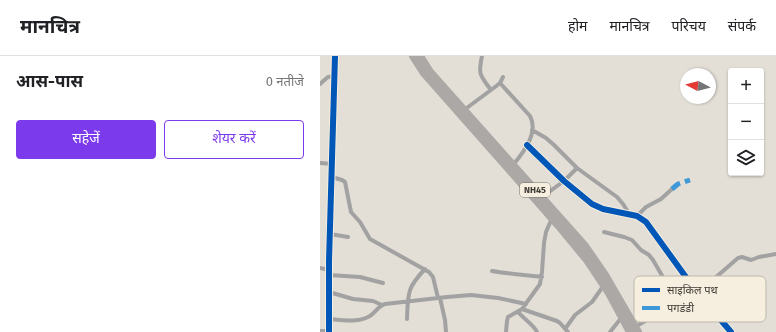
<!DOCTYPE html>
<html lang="hi">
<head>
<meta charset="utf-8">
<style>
	body { margin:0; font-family:"Fira Sans","Noto Sans Devanagari",sans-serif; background:#f6f6f6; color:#202124 }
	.controls { position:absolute; right:12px; top:12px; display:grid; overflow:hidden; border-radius:4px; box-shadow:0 1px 3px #0004 }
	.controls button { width:36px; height:36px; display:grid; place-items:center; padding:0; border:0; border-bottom:1px solid #e0e0e0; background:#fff; color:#202124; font:20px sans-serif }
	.compass { position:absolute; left:360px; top:12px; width:36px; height:36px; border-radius:50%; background:#fff; box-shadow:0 1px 3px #0004; rotate:277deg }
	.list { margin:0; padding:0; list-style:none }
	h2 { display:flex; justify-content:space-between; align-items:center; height:52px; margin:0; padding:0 16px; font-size:17px }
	h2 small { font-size:13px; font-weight:400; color:#757577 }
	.actions { display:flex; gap:8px; padding:12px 16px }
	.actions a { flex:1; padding:9px 0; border:1px solid #7c3aed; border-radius:4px; text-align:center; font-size:14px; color:#7c3aed }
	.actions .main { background:#7c3aed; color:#fff }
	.icon { flex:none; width:22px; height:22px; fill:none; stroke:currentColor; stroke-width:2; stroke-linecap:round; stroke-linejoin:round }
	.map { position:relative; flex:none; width:456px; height:276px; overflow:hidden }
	header { display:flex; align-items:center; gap:24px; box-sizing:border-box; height:56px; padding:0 20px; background:#fff; border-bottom:1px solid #e0e0e0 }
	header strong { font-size:19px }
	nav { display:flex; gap:22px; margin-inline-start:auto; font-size:14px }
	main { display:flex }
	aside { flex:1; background:#fff }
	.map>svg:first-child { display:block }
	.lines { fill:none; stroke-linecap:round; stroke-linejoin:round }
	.street { stroke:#a3a2a2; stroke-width:4 }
	.highway { stroke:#aba8a6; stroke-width:8 }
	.quiet { stroke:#3f99d8; stroke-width:5; stroke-dasharray:10 5; stroke-linecap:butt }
	.cycleway-casing { stroke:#f6eede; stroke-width:8 }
	.cycleway { stroke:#0057b8; stroke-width:6 }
	.labels { text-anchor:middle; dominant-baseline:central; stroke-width:3.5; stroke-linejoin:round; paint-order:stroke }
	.shield { fill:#f6eede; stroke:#767168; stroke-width:1 }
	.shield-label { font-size:9px; font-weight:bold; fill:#3f3c36 }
	.key { fill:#f6eede; stroke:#bfb9ac; stroke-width:1 }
	.key-label { font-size:11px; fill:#3f3c36 }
</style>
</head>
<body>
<header>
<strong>मानचित्र</strong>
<nav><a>होम</a><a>मानचित्र</a><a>परिचय</a><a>संपर्क</a></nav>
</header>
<main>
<aside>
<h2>आस-पास<small>0 नतीजे</small></h2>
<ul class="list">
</ul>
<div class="actions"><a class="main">सहेजें</a><a>शेयर करें</a></div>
</aside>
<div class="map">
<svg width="456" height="276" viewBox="0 0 456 276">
	<rect width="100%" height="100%" fill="#e3dfd7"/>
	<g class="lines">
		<!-- street -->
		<path class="street" d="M162,0C158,19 160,19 171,34
			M180,27L210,60C219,77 203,97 193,109
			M0,28L8,21L15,20
			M144,54L175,31L180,27L183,21
			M212,74L226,82L234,89L257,112L297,141L303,148L310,159
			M207,89L244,125L272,148L283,153L317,160L326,166L376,235L411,276
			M0,107L12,108
			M12,121L22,124L25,126L31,156L40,166L50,183L109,216L113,221L118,242
			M222,141L244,125L257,112
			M317,160L326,151L341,143L352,133
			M284,176L304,181L312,184L321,194L329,199L333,204L358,247
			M10,178L28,181
			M0,212L9,214
			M172,215C189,218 205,219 222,221
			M9,219L40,221L63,227
			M9,236L33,243L53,245L62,249
			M120,242L125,264L126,276
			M202,253L237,265L240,267L248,276
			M198,256C203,262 214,269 217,276
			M9,263C22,264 38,267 50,260C56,256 58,250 65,248L127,241L151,239L178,242L206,248
			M87,263C88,237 87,232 105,213
			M315,271L376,235L395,222L418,202L422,201L431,204L439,201L456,198
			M245,273L255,259L272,246L284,229
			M0,275H9
			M9,276V205L15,0
			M186,276L187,265L188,261L202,253L220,228L222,216L224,187L226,176L232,162
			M290,276L302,261"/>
		<!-- highway -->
		<path class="highway" d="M93,0L104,17L238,169L267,204L289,237L310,276
			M100,0L110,16L265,190L285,219L318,276"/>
		<!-- quiet -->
		<path class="quiet" d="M352,133L358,128L370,124"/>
		<defs>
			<path id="cycleway" d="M207,89L244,125L272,148L283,153L317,160L326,166L376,235L411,276
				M9,276V205L15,0"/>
		</defs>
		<!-- cycleway casing -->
		<use href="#cycleway" class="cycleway-casing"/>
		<!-- cycleway -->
		<use href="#cycleway" class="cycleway"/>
	</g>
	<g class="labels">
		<!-- shield labels -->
		<rect class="shield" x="200" y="127" width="30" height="14" rx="3"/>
		<g class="shield-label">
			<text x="215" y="134">NH45</text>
		</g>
	</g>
	<!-- legend -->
	<rect x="314" y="220" width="132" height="46" rx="6" class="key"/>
	<rect x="322" y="232" width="18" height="4" fill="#0057b8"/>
	<rect x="322" y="250" width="18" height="4" fill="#3f99d8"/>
	<g class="key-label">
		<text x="347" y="238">साइकिल पथ</text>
		<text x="347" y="256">पगडंडी</text>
	</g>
</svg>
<div class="controls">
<button>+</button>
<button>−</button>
<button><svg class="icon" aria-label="layers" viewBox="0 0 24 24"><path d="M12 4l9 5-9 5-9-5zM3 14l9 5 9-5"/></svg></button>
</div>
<svg class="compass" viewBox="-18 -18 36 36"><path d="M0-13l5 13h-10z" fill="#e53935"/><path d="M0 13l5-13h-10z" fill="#757577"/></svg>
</div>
</main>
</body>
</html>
